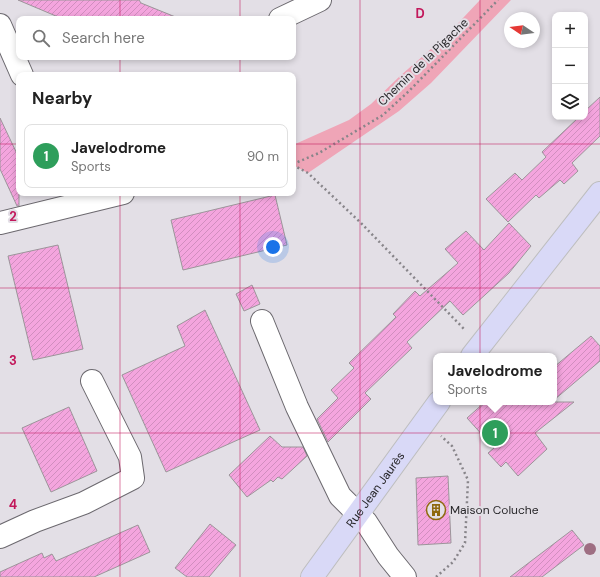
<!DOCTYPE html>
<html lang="en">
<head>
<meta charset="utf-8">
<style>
	body { margin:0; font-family:"DM Sans",sans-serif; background:#f2f2f2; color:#222 }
	.controls { position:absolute; right:12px; top:12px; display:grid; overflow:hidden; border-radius:8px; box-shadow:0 2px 6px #0003 }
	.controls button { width:36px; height:36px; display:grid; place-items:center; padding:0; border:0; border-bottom:1px solid #e0e0e0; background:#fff; color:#222; font:20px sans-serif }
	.compass { position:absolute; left:504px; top:12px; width:36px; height:36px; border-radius:50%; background:#fff; box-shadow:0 2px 6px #0003; rotate:283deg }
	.you { position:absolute; left:273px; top:247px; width:14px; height:14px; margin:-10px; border:3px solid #fff; border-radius:50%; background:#1a73e8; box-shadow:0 0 0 6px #1a73e833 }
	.badge { display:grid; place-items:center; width:26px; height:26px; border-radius:50%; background:#8f690e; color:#fff; font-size:13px; font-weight:700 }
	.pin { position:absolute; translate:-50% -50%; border:2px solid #fff; box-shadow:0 1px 4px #0006 }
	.popup { position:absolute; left:433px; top:353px; width:124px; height:52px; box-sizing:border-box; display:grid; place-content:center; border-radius:8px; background:#fff; filter:drop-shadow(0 1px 3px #0005); font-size:13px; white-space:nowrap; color:#767676 }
	.popup b { font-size:15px; color:#222 }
	.popup::after { content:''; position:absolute; left:50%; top:100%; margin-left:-8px; border:8px solid transparent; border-top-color:#fff }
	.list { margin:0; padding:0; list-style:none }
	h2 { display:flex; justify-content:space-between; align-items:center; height:52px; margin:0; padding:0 16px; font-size:17px }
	h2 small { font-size:13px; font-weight:400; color:#767676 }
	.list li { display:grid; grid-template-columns:26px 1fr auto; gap:12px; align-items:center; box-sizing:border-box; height:64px; margin:0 8px 8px; padding:0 8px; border:1px solid #e0e0e0; border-radius:8px }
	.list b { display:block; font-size:15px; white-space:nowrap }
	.list p { margin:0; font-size:13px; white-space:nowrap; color:#767676 }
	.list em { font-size:13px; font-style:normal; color:#767676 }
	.icon { flex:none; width:22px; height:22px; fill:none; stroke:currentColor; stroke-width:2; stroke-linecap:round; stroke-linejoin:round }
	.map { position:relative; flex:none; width:600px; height:577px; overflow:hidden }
	.search { position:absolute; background:#fff; box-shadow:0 2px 6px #0003; left:16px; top:16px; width:280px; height:44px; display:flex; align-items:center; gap:10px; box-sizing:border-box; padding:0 14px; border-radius:8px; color:#767676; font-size:15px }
	.panel { position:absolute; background:#fff; box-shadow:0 2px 6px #0003; left:16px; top:72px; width:280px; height:124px; border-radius:8px }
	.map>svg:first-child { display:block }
	.grass { fill:#efa5b7 }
	.building { fill:url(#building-hatch); stroke:#9c959a }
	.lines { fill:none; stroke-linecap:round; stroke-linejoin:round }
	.minor-casing { stroke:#6c696f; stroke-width:24 }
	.major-casing { stroke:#bebebf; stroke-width:24 }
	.path { stroke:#88858a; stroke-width:2.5; stroke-dasharray:2 3; stroke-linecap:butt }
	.minor { stroke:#fff; stroke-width:22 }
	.major { stroke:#d9d9f7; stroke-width:22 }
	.tree { fill:#9e6e82 }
	.grid { fill:none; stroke:#c2185b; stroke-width:1; stroke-opacity:0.55 }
	.labels { text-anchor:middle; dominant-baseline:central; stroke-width:4; stroke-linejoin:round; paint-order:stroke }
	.street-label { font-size:12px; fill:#28272a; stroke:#e3dfe6 }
	.poi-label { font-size:12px; fill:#28272a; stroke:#e3dfe6; text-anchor:start }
	.grid-label { font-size:13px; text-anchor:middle; font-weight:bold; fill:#c2185b; stroke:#e3dfe6; stroke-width:4; stroke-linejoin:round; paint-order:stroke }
</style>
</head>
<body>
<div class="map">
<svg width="600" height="577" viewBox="0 0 600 577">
	<defs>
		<pattern id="building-hatch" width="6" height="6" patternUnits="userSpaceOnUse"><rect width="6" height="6" fill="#f4a5de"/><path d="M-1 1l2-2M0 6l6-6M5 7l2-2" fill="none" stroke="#d18ebf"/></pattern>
	</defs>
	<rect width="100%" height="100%" fill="#e3dfe6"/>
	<!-- grass -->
	<path class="grass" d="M480,0H511L431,83L399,111L308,173L293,165V145L349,120L371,104L400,76L447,35Z"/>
	<!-- building -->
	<path class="building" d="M18,0H139L141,3L178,18L63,19Z
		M600,97V136L572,163L578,171L564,184L560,180L539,198L536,195L508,222L486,199L515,173L522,180L546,157L542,152L579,117H585V111Z
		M0,118L19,158V206H17L0,169Z
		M275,195L287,245L183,270L171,220Z
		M509,223L531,246L509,273L463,315L450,301L407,342L412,348L365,393L371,399L328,442L317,419L338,398L331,390L354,368L349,363L396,317L393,314L415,291L420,296L458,263L445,249L466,231L484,250Z
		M58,245L83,349L33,360L8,256Z
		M252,285L260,304L244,311L236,294Z
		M205,310L260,430L166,472L122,375L185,346L177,326Z
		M591,336L600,346V361L554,400V367Z
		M485,402H574L535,433L547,449L518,476L506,462L501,467L488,453L494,448L467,418Z
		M69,407L97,471L51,492L22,428Z
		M270,436L282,447H303L307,456L282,479L278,477L273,482L271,480L247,497L229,475Z
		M448,476L451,543L418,545L416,478Z
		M210,524L236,545L209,577H187L175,568Z
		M138,525L150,552L94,577H0V572L42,553L44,558L52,554L56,561Z
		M572,530L584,545L542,577H510Z"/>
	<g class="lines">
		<defs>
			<path id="minor" d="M280,19L320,0
				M0,25L22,75
				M0,223L123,193
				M262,321L297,407L340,496L366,522L388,556L405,577
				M0,537L35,521L84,503L133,478L130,457L92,381"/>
			<g id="major">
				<path d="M472,356L600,193"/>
				<path id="s1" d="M312,577L439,402"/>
			</g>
		</defs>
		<!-- minor casing -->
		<use href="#minor" class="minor-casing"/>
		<!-- major casing -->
		<use href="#major" class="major-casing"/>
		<!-- path -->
		<path class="path" d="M293,164L319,153L383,115L409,91L498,0
			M293,165L308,173L361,223L465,330
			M436,577L453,562L465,543L468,480L452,446L441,436"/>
		<!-- minor -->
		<use href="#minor" class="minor"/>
		<!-- major -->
		<use href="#major" class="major"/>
	</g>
	<!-- trees -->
	<circle class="tree" cx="590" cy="549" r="6"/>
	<!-- grid -->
	<path class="grid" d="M120,0V19M240,0V19M360,0V577M480,0V577M120,57V75M240,57V75M0,144H19M293,144H600M120,193V577M240,193V577M0,288H600M0,433H600"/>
	<!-- icons -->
	<defs>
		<symbol id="building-ring" viewBox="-11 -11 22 22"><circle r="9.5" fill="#e3dfe6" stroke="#8f690e" stroke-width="1.5"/><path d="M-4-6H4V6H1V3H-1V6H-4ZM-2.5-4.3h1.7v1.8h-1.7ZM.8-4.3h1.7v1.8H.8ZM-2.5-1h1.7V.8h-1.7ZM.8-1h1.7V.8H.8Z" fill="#8f690e"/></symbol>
	</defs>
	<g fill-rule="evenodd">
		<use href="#building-ring" x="425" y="499" width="22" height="22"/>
	</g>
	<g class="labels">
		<!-- street labels -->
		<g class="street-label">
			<text transform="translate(423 62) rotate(-44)">Chemin de la Pigache</text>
			<text stroke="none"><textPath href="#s1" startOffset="108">Rue Jean Jaurès</textPath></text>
		</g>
		<!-- poi labels -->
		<g class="poi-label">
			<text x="450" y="510">Maison Coluche</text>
		</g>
	</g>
	<g class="grid-label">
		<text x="420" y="18">D</text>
		<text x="13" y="221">2</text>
		<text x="13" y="365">3</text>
		<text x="13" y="509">4</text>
	</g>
</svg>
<div class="controls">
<button>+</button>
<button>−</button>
<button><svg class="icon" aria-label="layers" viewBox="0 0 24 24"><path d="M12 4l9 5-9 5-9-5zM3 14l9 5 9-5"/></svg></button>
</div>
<svg class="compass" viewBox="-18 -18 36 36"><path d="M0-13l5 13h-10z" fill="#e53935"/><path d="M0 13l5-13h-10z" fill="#767676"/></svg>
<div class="you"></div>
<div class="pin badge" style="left:495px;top:433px;background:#2e9e5b">1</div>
<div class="popup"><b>Javelodrome</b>Sports</div>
<div class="search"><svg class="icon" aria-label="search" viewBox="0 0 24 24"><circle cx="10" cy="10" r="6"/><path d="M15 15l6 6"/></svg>Search here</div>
<section class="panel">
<h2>Nearby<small></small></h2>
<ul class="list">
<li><span class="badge" style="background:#2e9e5b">1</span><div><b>Javelodrome</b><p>Sports</p></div><em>90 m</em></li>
</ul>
</section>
</div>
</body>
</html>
